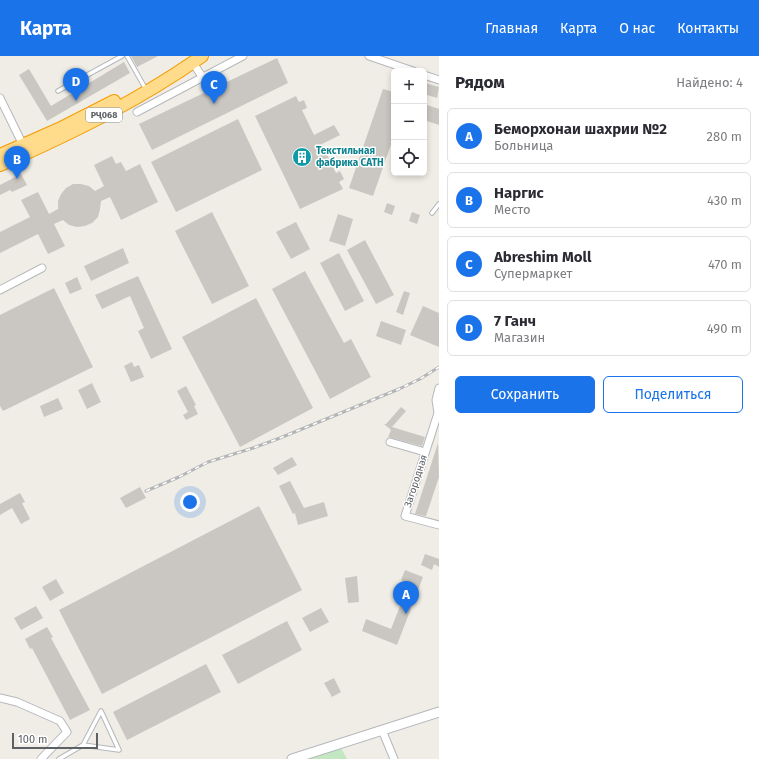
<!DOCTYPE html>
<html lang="ru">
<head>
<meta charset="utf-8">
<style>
	body { margin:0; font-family:"Fira Sans",sans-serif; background:#f7f7f7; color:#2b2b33 }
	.controls { position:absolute; right:12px; top:12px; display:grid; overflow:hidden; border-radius:6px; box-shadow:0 2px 6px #0003 }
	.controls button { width:36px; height:36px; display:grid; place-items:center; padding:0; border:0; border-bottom:1px solid #e1e1e2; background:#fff; color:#2b2b33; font:20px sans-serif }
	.scale { position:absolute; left:12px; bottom:10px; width:86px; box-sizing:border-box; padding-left:4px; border:2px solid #5d6166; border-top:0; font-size:11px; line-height:14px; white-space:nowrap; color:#5d6166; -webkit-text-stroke:3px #fff; paint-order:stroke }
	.you { position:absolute; left:190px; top:446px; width:14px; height:14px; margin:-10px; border:3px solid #fff; border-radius:50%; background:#1a73e8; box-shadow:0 0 0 6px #1a73e833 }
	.badge { display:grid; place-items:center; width:26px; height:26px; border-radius:50%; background:#1a73e8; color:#fff; font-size:13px; font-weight:700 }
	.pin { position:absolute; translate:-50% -33px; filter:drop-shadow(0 1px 2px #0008) }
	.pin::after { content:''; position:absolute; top:21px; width:14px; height:12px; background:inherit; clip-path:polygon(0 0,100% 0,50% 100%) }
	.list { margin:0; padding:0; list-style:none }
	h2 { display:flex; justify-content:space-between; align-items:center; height:52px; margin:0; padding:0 16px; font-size:17px }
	h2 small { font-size:13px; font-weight:400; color:#7c7c81 }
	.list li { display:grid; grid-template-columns:26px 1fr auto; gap:12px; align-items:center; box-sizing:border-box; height:56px; margin:0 8px 8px; padding:0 8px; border:1px solid #e1e1e2; border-radius:6px }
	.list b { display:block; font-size:15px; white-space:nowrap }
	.list p { margin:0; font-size:13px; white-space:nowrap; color:#7c7c81 }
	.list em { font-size:13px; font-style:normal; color:#7c7c81 }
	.actions { display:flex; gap:8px; padding:12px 16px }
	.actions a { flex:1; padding:9px 0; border:1px solid #1a73e8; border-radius:6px; text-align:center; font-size:14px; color:#1a73e8 }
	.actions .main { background:#1a73e8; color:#fff }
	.icon { flex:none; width:22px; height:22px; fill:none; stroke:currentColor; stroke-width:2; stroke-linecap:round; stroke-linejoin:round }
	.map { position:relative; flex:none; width:439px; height:703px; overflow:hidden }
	header { display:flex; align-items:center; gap:24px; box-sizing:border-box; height:56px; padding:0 20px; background:#1a73e8; color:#fff }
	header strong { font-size:19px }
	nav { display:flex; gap:22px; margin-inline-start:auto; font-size:14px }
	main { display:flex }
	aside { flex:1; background:#fff }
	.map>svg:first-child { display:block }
	.green { fill:#c3e7c1 }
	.building { fill:#cac7c2 }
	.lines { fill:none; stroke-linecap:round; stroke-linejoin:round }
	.lane-casing { stroke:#b5b8bc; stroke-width:5.5 }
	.street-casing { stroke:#b5b8bc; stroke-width:9 }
	.secondary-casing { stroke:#b4b8bd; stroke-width:11 }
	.highway-casing { stroke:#f49b00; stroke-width:14 }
	.lane { stroke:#fff; stroke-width:3.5 }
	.street { stroke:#fff; stroke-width:7 }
	.secondary { stroke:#fff; stroke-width:9 }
	.highway { stroke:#ffdc8c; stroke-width:12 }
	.rail-casing { stroke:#b4b5b6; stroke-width:3 }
	.rail { stroke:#fff; stroke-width:1.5; stroke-dasharray:4.5; stroke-linecap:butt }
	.labels { text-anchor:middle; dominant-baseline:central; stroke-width:3; stroke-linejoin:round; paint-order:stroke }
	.shield { fill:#fff; stroke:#8e9094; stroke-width:1 }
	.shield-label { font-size:9px; font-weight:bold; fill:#5d6166 }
	.culture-label { font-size:10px; font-weight:bold; fill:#0d838f; stroke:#fff; text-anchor:start }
	.street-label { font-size:10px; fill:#5d6166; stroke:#fff }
</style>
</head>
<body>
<header>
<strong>Карта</strong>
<nav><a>Главная</a><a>Карта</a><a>О нас</a><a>Контакты</a></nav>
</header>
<main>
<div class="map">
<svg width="439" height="703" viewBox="0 0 439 703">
	<rect width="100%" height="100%" fill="#efede5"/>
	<!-- green -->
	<path class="green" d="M340,690L347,703H306Z"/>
	<!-- building -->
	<path class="building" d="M131,0H158L137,11Z
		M277,2L288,27L152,94L139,68Z
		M124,6L130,17L47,65L19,19L29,13L51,50Z
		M425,27L439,31L437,42L424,38Z
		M383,33L394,36V80L373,140L349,132Z
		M296,40L299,46L304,44L307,52L302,54L314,79L334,69L340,79L322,88L336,117L340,115L344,123L339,126L343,133L300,153L255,60Z
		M424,48L439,53V69L424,64Z
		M238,63L262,114L176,156L151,106Z
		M112,100L116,108L121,106L126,115L140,108L158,146L121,164L110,141L101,145L100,153L98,161L92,167L85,170L77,171L69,169L63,164L54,168L65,190L48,198L38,178L0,197V176L30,161L21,144L38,136L49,158L58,153V145L61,138L66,132L73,128H81L89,130L95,135L104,130L94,109Z
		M21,118L27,129L12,136L10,134L0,139V129Z
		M387,147L395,150L392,159L384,156Z
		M212,156L249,230L212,248L175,175Z
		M412,156L420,159L417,168L409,165Z
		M338,158L353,163L345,190L329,185Z
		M296,166L310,193L291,203L276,176Z
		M365,184L394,239L376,248L347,194Z
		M123,192L129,207L91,225L84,210Z
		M339,197L364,245L345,255L320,207Z
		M305,215L344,287L351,283L371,321L330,343L272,233Z
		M138,220L172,293L151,303L138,275L144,272L130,240L102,253L95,239Z
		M77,221L82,233L70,238L65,227Z
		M54,232L93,311L3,355L0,350V259Z
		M404,235L410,237L403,259L396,256Z
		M256,242L313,352L240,391L182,281Z
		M423,250L439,257V291L410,279Z
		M381,265L406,274L401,289L376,280Z
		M132,306L134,311L139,309L144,321L131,326L124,310Z
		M92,327L101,346L87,353L78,334Z
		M186,330L196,349L194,350L198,358L186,364L183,359L188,356L177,335Z
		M58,342L63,353L44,361L40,350Z
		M401,351L406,355L392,371L425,381L422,390L388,381L391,374L384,368H386Z
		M438,387L439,421L426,460L415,458Z
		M292,401L297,409L278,419L273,412Z
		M290,425L304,452L324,446L328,460L298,469L295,457L293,458L279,430Z
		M140,431L146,442L126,452L120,442Z
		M20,437L25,446L22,447L30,463L21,468L12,452L0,459V448Z
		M259,450L302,534L102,638L59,554Z
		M425,498L439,503V511L434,508L432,514L421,509Z
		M405,514L423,521L397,589L362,575L366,563L391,573L409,527L401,524Z
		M357,520L359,546L348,547L345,522Z
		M56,523L64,537L50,545L42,531Z
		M36,550L43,562L21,574L14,562Z
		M321,552L329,566L310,576L302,562Z
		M287,565L302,594L238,628L222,599Z
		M47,571L53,581L51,582L90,654L70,664L32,592L30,593L25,583Z
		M206,608L221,636L127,684L113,656Z
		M334,622L341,636L332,641L324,627Z"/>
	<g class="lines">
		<defs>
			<path id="lane" d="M127,0L144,30
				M58,35L122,0
				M432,157L439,148
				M59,703L83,689L101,655L119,694L83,689"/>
			<path id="street" d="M369,0L413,15
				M193,7L203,22
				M424,19L439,24
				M0,42L23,89
				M137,56L243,0
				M0,234L42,212
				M439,332L436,344L438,357L405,460L439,469
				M390,386L425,396
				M0,642L17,646L60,665L67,676L41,703
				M382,674L394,703"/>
			<path id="secondary" d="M292,703L439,656"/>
			<path id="highway" d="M0,99L59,73L114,45
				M0,109C70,78 140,44 202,0"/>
		</defs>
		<!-- lane casing -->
		<use href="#lane" class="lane-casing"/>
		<!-- street casing -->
		<use href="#street" class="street-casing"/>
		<!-- secondary casing -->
		<use href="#secondary" class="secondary-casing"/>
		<!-- highway casing -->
		<use href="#highway" class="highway-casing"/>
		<!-- lane -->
		<use href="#lane" class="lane"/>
		<!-- street -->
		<use href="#street" class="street"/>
		<!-- secondary -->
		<use href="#secondary" class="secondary"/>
		<!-- highway -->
		<use href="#highway" class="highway"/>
		<defs>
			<path id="rail" d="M146,435L179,421L208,406L253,392L280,382L399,333L420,323L439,311"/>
		</defs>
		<!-- rail casing -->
		<use href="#rail" class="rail-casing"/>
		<!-- rail -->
		<use href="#rail" class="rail"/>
	</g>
	<!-- icons -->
	<defs>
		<symbol id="building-disc" viewBox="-11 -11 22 22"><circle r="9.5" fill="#0f9aa8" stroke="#fff"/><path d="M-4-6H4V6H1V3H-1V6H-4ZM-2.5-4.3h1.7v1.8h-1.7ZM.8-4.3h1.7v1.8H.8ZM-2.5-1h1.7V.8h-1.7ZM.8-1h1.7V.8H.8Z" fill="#fff"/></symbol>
	</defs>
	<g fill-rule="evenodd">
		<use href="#building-disc" x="291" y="90" width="22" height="22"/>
	</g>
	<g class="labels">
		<!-- shield labels -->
		<rect class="shield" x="86" y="52" width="36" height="14" rx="3"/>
		<g class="shield-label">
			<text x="104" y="59">РҶ068</text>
		</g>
		<!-- culture labels -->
		<g class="culture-label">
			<text x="316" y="95">Текстильная<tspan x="316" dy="12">фабрика САТН</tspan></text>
		</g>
		<!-- street labels -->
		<g class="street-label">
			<text transform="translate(416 425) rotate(-72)">Загородная</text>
		</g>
	</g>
</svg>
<div class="controls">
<button>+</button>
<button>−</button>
<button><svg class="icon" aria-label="locate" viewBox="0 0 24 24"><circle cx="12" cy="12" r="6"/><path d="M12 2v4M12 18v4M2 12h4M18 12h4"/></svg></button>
</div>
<div class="scale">100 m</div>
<div class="you"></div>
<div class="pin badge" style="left:406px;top:558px">A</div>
<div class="pin badge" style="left:17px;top:123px">B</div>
<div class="pin badge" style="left:214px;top:48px">C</div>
<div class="pin badge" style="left:76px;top:45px">D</div>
</div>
<aside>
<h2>Рядом<small>Найдено: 4</small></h2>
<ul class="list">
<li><span class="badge">A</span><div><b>Беморхонаи шахрии №2</b><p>Больница</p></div><em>280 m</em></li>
<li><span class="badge">B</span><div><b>Наргис</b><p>Место</p></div><em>430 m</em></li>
<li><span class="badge">C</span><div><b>Abreshim Moll</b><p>Супермаркет</p></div><em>470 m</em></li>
<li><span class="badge">D</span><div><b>7 Ганч</b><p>Магазин</p></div><em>490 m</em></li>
</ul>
<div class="actions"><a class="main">Сохранить</a><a>Поделиться</a></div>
</aside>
</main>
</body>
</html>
